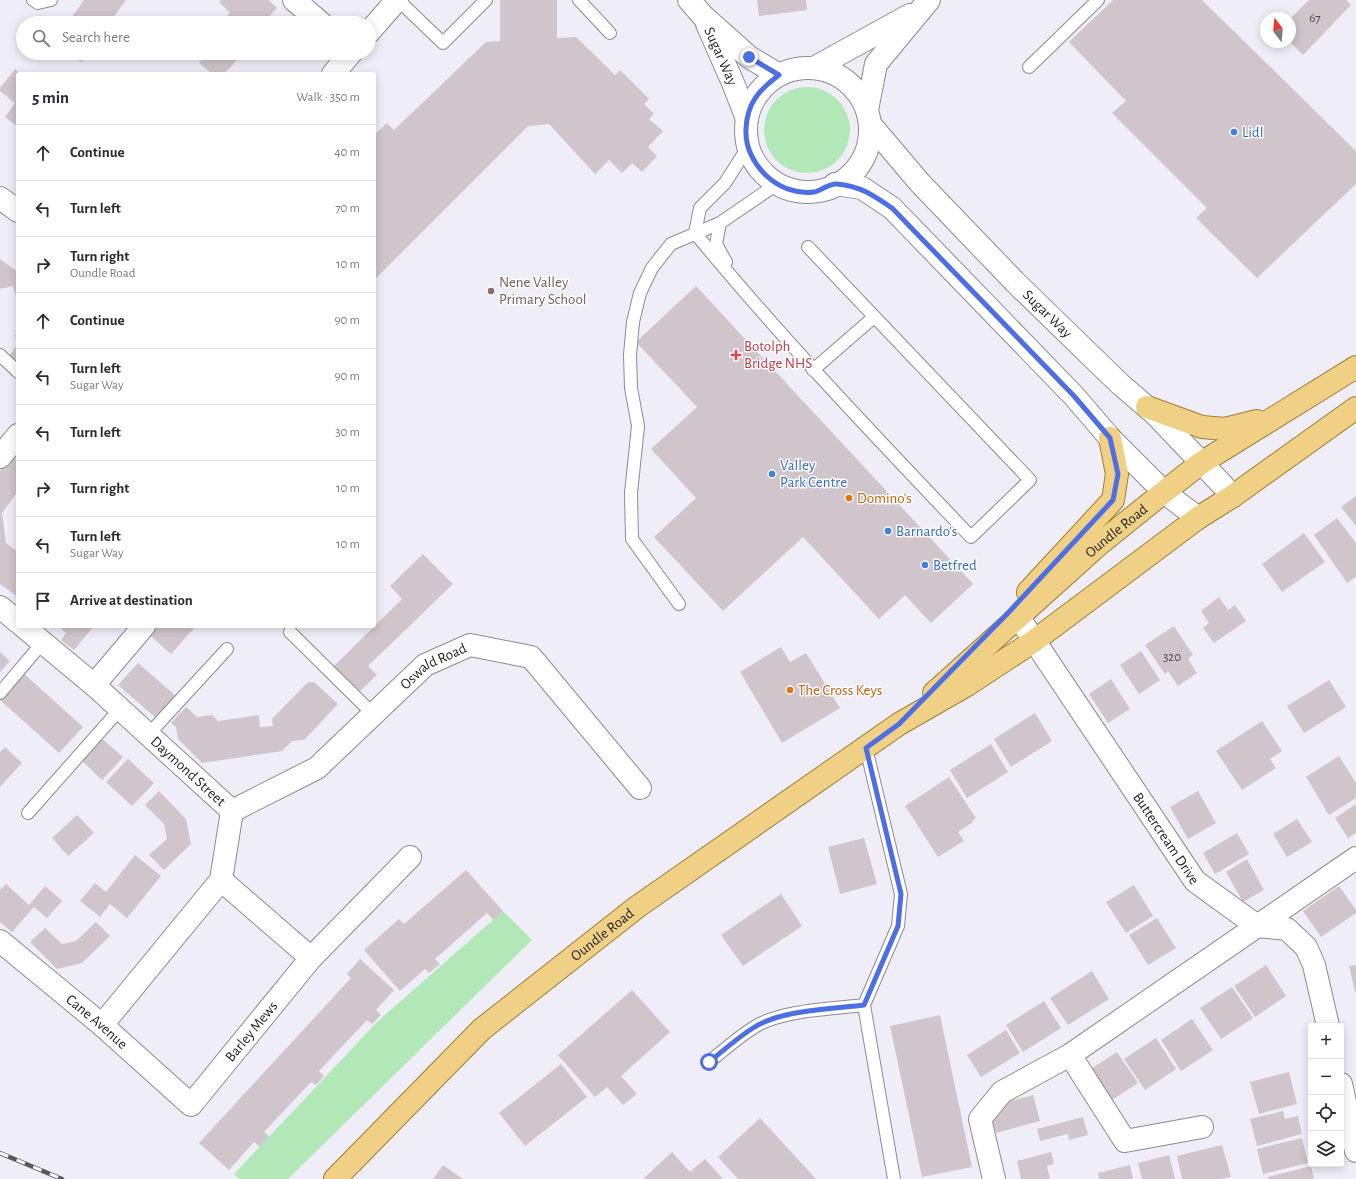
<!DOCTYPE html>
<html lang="en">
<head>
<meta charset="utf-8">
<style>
	body { margin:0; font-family:"Alegreya Sans",sans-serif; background:#f2f2f3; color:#2b2b33 }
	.controls { position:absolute; right:12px; bottom:12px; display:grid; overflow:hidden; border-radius:4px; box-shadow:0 2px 10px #0003 }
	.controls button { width:36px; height:36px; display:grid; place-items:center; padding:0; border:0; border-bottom:1px solid #e1e1e2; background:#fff; color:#2b2b33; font:20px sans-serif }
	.compass { position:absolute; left:1260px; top:12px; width:36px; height:36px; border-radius:50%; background:#fff; box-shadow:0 2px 10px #0003; rotate:344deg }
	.stop { position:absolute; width:12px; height:12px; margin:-9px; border:3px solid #4d6fe3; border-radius:50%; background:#fff }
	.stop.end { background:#4d6fe3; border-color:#fff; box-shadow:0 1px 4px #0008 }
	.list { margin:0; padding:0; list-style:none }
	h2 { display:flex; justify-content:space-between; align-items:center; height:52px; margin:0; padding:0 16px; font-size:17px }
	h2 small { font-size:13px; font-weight:400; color:#7c7c81 }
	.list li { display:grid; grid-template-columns:26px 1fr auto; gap:12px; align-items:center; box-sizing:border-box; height:56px; padding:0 16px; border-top:1px solid #e1e1e2 }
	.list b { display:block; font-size:15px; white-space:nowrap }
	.list p { margin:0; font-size:13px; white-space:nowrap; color:#7c7c81 }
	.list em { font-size:13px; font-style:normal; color:#7c7c81 }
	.icon { flex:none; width:22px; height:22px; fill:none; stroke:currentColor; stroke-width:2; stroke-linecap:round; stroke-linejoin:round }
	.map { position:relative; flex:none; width:1356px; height:1179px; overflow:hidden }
	.search { position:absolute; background:#fff; box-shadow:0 2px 10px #0003; left:16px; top:16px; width:360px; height:44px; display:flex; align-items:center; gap:10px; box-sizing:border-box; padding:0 14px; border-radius:22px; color:#7c7c81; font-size:15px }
	.panel { position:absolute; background:#fff; box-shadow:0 2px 10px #0003; left:16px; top:72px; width:360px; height:556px; border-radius:4px }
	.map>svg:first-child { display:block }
	.green { fill:#b2e8b7 }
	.building { fill:#cfc5cb }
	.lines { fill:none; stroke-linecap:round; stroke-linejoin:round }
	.lane-casing { stroke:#8c8a93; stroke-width:14 }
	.street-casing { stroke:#8c8a93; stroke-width:24 }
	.primary-casing { stroke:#9f7e2d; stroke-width:24 }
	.lane { stroke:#fff; stroke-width:12 }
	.street { stroke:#fff; stroke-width:22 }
	.primary { stroke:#efd085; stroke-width:22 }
	.rail-casing { stroke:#57575c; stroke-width:4.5 }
	.rail { stroke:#fdfcff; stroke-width:3; stroke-dasharray:9; stroke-linecap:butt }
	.route { stroke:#4d6fe3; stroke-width:5 }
	.shop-dot { fill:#3f7fe0; stroke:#fdfcff; stroke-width:1.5 }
	.education-dot { fill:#8d6e63; stroke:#fdfcff; stroke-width:1.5 }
	.health-dot { fill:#e0444e; stroke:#fdfcff; stroke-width:1.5 }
	.food-dot { fill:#e8710a; stroke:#fdfcff; stroke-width:1.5 }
	.labels { text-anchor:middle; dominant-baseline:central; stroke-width:3; stroke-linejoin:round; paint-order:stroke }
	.number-label { font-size:13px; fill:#4b484c }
	.street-label { font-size:15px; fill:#1f1f22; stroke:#fdfcff }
	.shop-label { font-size:15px; fill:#366cbe; stroke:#fdfcff; text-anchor:start }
	.education-label { font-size:15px; fill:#785e54; stroke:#fdfcff; text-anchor:start }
	.health-label { font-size:15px; fill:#be3a42; stroke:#fdfcff; text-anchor:start }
	.food-label { font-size:15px; fill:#c56008; stroke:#fdfcff; text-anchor:start }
</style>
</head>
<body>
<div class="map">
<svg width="1356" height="1179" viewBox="0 0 1356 1179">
	<rect width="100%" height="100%" fill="#efeef8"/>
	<!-- green -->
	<path class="green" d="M764 130a43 43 0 1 1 86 0a43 43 0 1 1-86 0Z
		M503,911L532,940L288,1179H240L234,1174L377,1022Z"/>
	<!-- building -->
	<path class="building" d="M84,0H126L109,23H71L69,21Z
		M221,0H269L277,8L263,23H227L223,20L230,13L219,2Z
		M500,0H557V38L576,37L615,75L620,70L649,99L644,104L654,114L649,119L663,131L648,147L657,156L642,172L632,163L622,173L609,160L595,174L549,124L528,126L374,280V135L387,123L394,130L486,42L500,41Z
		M757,0H806L807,10L759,16Z
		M1113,0H1202L1356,151V184L1257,278L1196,218L1207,208L1112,113L1126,101L1069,42Z
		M1309,0H1346L1351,5L1303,55L1290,42V19Z
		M69,53H87L81,62Z
		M208,53H243L224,74H212L199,63Z
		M15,69L21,74H18V127L5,117L15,103L0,91V88Z
		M0,259L18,272V304L13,286L0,289Z
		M696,286L973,584L931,623L905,595L879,619L803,537L723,611L654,537L696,498L651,449L697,407L636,342Z
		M18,330V365L6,360L17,345L15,335Z
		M18,447V491L2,513L6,543L18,552V597L0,584V471Z
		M1356,496V526L1341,507Z
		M1337,518L1356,543V577L1347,583L1314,535Z
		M1304,533L1325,562L1282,592L1262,564Z
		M423,554L453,584L368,666L377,675L358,693L333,667L402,599L390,586Z
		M1219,597L1228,610L1235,605L1246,621L1214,643L1203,628L1209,623L1201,611Z
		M58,626H94L74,650L61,640L66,633Z
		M152,626H196L171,654L146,632Z
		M1174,626L1193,655L1188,659L1197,673L1178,686L1168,671L1165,674L1145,645Z
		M781,647L790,662L806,653L840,708L782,743L740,672Z
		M1141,651L1160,680L1139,694L1120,665Z
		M0,652L10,661L0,672Z
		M138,663L176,696L156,718L118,685Z
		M21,671L83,727L59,753L0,700V694Z
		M1111,679L1130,709L1108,723L1089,694Z
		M1329,680L1346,707L1304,733L1287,706Z
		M314,682L338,704L304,740L292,741L282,751L202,763L178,739L176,727L171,723L186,707L197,717L212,715L218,721L259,715L260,727L273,726L272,719L307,683Z
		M1035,713L1052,741L1011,767L994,739Z
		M1262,721L1282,751L1270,759L1276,768L1242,790L1216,751Z
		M99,736L123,757L102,780L79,758Z
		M991,744L1008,772L967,798L950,770Z
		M5,747L22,763L0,787V752Z
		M1339,756L1356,783V798L1329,815L1306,777Z
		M128,759L154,783L132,806L106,782Z
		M949,777L976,818L972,821L973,822L958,832L964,841L938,857L905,806Z
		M159,791L186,819L191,844L164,870L149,855L167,839L164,824L145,805Z
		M1198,791L1216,823L1188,839L1170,807Z
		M1356,804V833L1348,838L1335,818Z
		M77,815L94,833L68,856L52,838Z
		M1297,819L1312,842L1287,857L1273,834Z
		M1237,833L1249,854L1215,874L1203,853Z
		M864,838L877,884L840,894L828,847Z
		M135,855L161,876L127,918L110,904L100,917L80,901L95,883L106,892Z
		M1247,859L1264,890L1243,902L1226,872Z
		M466,870L503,911L493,920L487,913L435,959L440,964L429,973L425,969L400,991L364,950L399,919L404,924Z
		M6,884L29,905L45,886L62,901L47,918L34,907L12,932L0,922V890Z
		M1134,885L1153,916L1126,933L1106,902Z
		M1339,886L1356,910V913L1321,937L1303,911Z
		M781,894L802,926L743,966L721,935Z
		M1157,918L1176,948L1148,965L1129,935Z
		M96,922L110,936L82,963L57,969L30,942L45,928L62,944L76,941Z
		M360,959L394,990L376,1010L381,1015L372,1024L367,1020L319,1071L324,1076L316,1085L311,1082L264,1132L269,1136L260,1147L254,1142L229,1170L199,1143L351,978L347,974Z
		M1266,965L1286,996L1255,1017L1234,986Z
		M1356,965V992H1355L1349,966Z
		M1092,971L1109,999L1068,1025L1050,998Z
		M1232,987L1253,1018L1221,1039L1200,1008Z
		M632,990L670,1032L621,1076L637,1094L623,1105L607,1087L595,1097L558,1055Z
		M1044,1001L1061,1028L1023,1052L1006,1025Z
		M940,1015L972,1167L922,1177L890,1026Z
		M1192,1019L1213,1050L1181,1071L1161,1040Z
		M1006,1030L1020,1053L981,1077L967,1055Z
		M1156,1038L1176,1069L1145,1090L1124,1059Z
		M1117,1052L1138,1083L1106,1104L1086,1072Z
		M561,1064L587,1097L525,1146L499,1113Z
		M1289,1072L1297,1104L1259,1114L1250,1082Z
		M1033,1095L1040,1121L996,1133L989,1107Z
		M1283,1111L1285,1119L1298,1116L1302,1134L1257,1146L1250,1119Z
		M1083,1117L1088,1135L1069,1140L1068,1134L1040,1141L1037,1129Z
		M760,1118L816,1179H738L718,1157Z
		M1302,1138L1308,1163L1263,1174L1257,1149Z
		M1222,1145L1231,1177L1221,1179H1182L1177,1156Z
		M672,1152L690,1172L705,1159L723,1179H643Z
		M1051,1152L1054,1164L1047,1166L1050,1179H1021L1017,1161Z
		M1169,1155L1175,1179H1142L1138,1163Z
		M443,1165L463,1179H433Z
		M1130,1165L1133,1179H1099L1098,1173Z
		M1311,1166L1314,1179H1268V1177Z"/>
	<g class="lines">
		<defs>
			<path id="lane" d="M33,0L38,3L51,0
				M398,0L443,43L486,0
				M579,0L610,33
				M1029,67L1098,0
				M748,147L725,183L700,208L695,233C782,339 877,438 971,537L1030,480L808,247
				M720,223L716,244L726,262
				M0,355L18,372
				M813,370L874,317
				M679,604L632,539L631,493L638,426L631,388L630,355L633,322L640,293L652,268L671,244L720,223L777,184
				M290,632L373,714
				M0,693L43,642
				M148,735L227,649
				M866,748L901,894L898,926L864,1005L894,1179
				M28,813L120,709
				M709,1062C723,1051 737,1038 753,1028C779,1010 832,1009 864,1005"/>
			<g id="street">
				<path d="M294,0L321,23"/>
				<path d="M689,0L703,16L749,57L779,75"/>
				<path id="s1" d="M707,24L733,83L747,119"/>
				<path d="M369,32L397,0"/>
				<path d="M814,68L910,15"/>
				<circle cx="808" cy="130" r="62"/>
				<path d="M333,74L351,53"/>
				<path d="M867,110L876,64L929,0"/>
				<path id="s2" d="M870,124L920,183L1015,282L1120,384L1155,414L1233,496"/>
				<path d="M835,184L862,188L892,208L1074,396L1110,438L1164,492L1198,518"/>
				<path d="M0,198L18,211"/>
				<path d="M0,457L18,435"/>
				<path d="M0,607L18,622"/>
				<path id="s3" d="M1019,618L1195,881L1257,926L1287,929L1306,947L1314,965L1328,1026"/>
				<path id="s4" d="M23,626L94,685L232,811L221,880L102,1025"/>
				<path d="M94,685L144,626"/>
				<path id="s5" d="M232,811L317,768L425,665L470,645L531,657L640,788"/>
				<path d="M221,880L311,958"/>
				<path id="s6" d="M0,941L102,1025L191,1105L311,958L410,857"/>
				<path d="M1070,1055L1125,1141L1202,1127"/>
				<path d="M1341,1084L1356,1151"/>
				<path d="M994,1179L980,1119L1002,1092L1070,1055L1356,858"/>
			</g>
			<g id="primary">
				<path d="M1147,407L1202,427L1225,429L1257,421"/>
				<path d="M1028,592L1113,500L1117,474L1110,438"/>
				<path id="s7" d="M934,693L1097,546L1164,492L1201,463L1356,367"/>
				<path id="s8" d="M335,1179L482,1029L637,907L899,724L967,685L1034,641L1198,518L1233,496L1356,408"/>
			</g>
		</defs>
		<!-- lane casing -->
		<use href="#lane" class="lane-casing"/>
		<!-- street casing -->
		<use href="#street" class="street-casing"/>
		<!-- primary casing -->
		<use href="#primary" class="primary-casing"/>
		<!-- lane -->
		<use href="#lane" class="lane"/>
		<!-- street -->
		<use href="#street" class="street"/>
		<!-- primary -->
		<use href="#primary" class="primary"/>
		<defs>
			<path id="rail" d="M0,1153L62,1179"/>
		</defs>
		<!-- rail casing -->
		<use href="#rail" class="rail-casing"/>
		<!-- rail -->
		<use href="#rail" class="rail"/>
	</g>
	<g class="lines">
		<!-- route -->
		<path class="route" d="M709,1062C723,1051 737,1038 753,1028C780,1010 832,1009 864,1005L898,926L901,894L866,748L899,724L1008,613L1113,500L1118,474L1110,438L1074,396L892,208C873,195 860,186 837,184C829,183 821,191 814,192C779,197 744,164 746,129C747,103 759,90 779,75L749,57"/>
	</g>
	<!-- markers -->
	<g class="shop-dot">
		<circle cx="1234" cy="132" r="4"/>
		<circle cx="772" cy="474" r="4"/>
		<circle cx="888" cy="531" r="4"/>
		<circle cx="925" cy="565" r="4"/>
	</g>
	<circle class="education-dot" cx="491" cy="291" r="4"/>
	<path class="health-dot" d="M734 349h4v4h4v4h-4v4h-4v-4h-4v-4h4z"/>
	<g class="food-dot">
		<circle cx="849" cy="498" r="4"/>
		<circle cx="790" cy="690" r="4"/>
	</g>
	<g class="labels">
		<!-- number labels -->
		<g class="number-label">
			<text x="1315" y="18">67</text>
			<text x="1172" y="657">320</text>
		</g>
		<!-- street labels -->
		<g class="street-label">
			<text stroke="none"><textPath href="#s1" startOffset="35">Sugar Way</textPath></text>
			<text stroke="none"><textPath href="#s2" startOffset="260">Sugar Way</textPath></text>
			<text stroke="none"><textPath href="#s7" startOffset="244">Oundle Road</textPath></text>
			<text stroke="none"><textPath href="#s5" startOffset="251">Oswald Road</textPath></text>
			<text stroke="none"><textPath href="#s4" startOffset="220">Daymond Street</textPath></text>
			<text stroke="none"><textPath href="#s3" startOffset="265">Buttercream Drive</textPath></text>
			<text stroke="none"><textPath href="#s8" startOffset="363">Oundle Road</textPath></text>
			<text stroke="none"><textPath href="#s6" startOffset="126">Cane Avenue</textPath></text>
			<text stroke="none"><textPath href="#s6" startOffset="347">Barley Mews</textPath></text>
		</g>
		<!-- shop labels -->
		<g class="shop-label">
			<text x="1242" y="132">Lidl</text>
			<text x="780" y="465">Valley<tspan x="780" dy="17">Park Centre</tspan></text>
			<text x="896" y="531">Barnardo's</text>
			<text x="933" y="565">Betfred</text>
		</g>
		<!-- education labels -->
		<g class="education-label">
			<text x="499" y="282">Nene Valley<tspan x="499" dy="17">Primary School</tspan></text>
		</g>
		<!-- health labels -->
		<g class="health-label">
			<text x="744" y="346">Botolph<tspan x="744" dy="17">Bridge NHS</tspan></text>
		</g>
		<!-- food labels -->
		<g class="food-label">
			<text x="857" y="498">Domino's</text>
			<text x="798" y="690">The Cross Keys</text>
		</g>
	</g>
</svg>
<div class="controls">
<button>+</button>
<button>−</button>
<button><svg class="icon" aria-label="locate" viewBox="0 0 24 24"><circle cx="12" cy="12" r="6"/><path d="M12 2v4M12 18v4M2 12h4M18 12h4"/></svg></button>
<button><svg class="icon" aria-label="layers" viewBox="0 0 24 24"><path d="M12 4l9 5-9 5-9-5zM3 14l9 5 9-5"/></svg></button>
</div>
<svg class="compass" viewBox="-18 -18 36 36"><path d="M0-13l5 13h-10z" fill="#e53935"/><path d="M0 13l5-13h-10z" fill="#7c7c81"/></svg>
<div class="stop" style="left:709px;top:1062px"></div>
<div class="stop end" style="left:749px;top:57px"></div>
<div class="search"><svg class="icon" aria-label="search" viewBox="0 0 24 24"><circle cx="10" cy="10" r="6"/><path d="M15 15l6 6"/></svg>Search here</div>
<section class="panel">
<h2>5 min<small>Walk · 350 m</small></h2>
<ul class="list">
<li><svg class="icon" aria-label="ahead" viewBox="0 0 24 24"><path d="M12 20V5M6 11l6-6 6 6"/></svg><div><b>Continue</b></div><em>40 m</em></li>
<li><svg class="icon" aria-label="left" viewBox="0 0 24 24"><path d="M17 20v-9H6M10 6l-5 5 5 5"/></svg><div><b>Turn left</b></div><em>70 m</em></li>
<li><svg class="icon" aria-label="right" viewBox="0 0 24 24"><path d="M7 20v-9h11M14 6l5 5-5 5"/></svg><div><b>Turn right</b><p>Oundle Road</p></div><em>10 m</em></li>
<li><svg class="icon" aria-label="ahead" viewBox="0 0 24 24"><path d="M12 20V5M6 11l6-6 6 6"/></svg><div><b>Continue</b></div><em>90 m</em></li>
<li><svg class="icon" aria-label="left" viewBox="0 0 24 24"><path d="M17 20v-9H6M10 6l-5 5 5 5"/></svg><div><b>Turn left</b><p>Sugar Way</p></div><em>90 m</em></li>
<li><svg class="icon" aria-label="left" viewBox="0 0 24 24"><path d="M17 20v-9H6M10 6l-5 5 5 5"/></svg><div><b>Turn left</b></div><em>30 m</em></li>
<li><svg class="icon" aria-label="right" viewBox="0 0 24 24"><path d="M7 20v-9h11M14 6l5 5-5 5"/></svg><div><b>Turn right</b></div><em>10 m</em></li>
<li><svg class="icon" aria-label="left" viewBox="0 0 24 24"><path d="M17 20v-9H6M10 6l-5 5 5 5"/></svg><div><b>Turn left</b><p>Sugar Way</p></div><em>10 m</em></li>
<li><svg class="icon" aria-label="arrive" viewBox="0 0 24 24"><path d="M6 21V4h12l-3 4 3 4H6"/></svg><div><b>Arrive at destination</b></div></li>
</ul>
</section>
</div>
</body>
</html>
